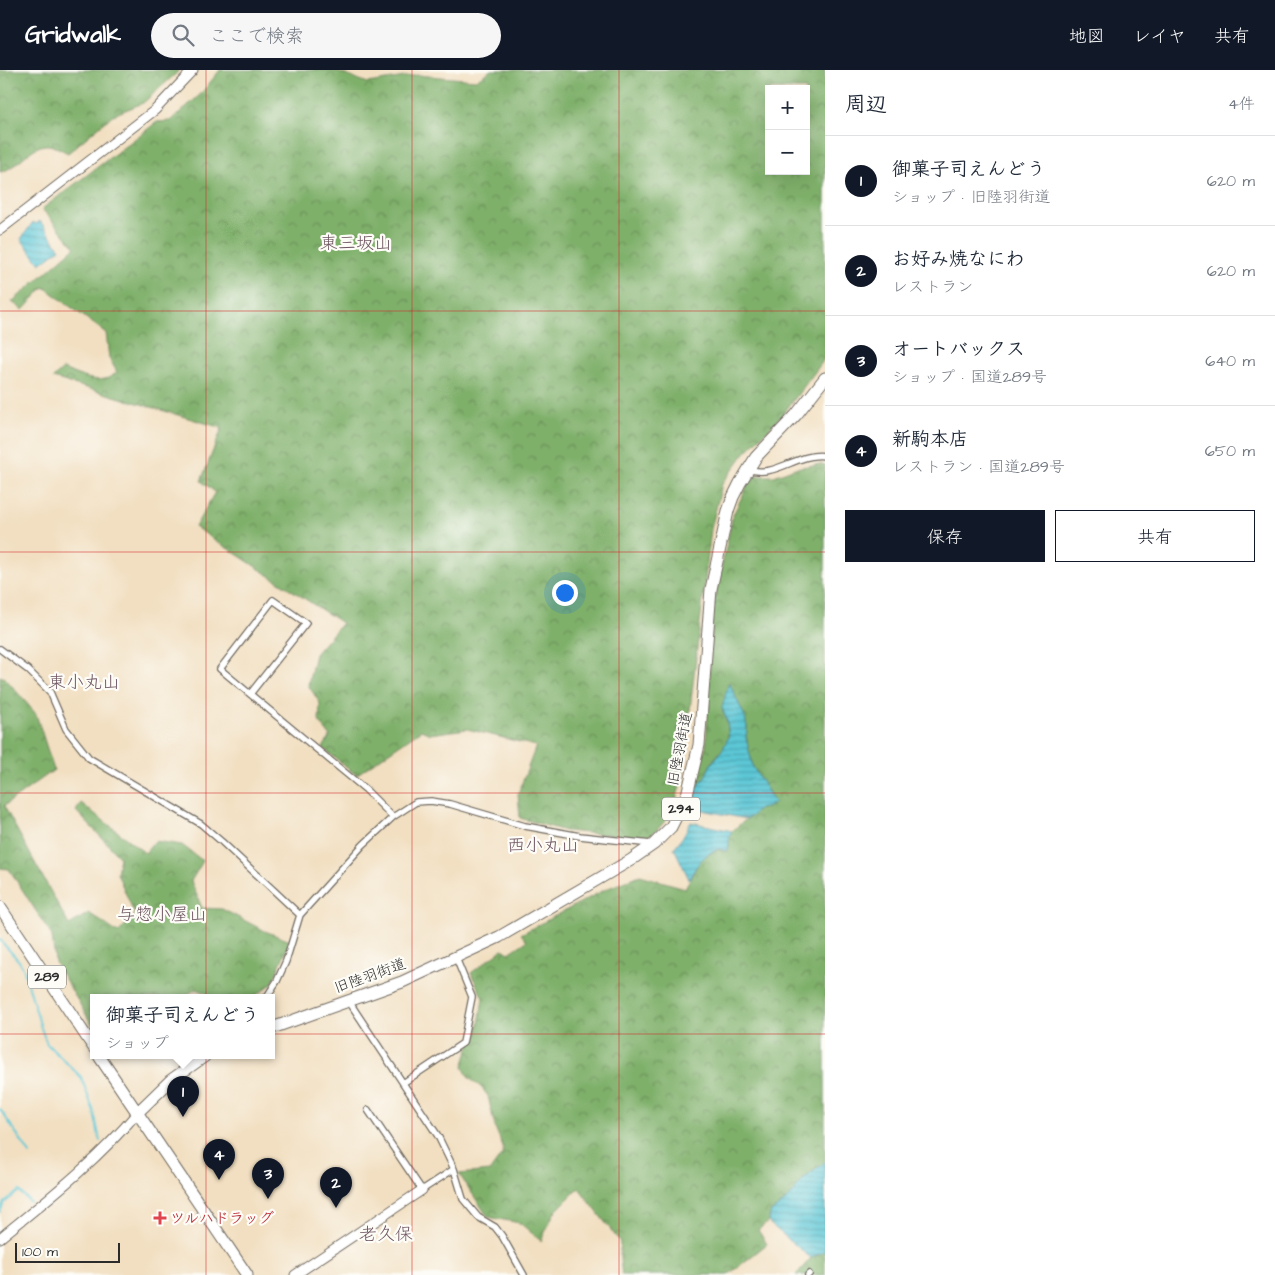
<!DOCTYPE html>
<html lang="ja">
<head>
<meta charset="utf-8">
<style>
	body { margin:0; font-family:"Architects Daughter","Klee One",sans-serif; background:#f6f6f7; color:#1f2937 }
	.controls { position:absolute; right:15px; top:15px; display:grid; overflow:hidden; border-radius:0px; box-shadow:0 5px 20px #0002 }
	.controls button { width:45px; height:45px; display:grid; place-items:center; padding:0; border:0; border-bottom:1px solid #e0e1e3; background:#fff; color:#1f2937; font:25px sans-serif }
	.scale { position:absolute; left:15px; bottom:12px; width:105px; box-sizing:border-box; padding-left:5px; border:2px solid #2b2b2b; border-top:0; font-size:14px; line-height:18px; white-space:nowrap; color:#2b2b2b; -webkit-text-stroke:4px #fdfcf7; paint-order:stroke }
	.you { position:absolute; left:564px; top:522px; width:18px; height:18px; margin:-12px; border:4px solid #fff; border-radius:50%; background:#1a73e8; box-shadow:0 0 0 8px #1a73e833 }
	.badge { display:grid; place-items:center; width:32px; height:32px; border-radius:50%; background:#111827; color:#fff; font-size:16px; font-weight:700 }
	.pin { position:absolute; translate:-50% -41px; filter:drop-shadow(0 1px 2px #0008) }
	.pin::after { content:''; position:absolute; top:26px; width:18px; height:15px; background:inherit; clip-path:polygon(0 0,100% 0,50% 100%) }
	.popup { position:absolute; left:90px; top:924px; width:185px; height:65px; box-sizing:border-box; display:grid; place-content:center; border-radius:0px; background:#fff; filter:drop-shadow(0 1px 4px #0005); font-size:16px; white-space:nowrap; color:#747a83 }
	.popup b { font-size:19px; color:#1f2937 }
	.popup::after { content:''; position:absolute; left:50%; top:100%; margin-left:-10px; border:10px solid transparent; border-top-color:#fff }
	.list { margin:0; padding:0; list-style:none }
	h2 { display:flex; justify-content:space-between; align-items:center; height:65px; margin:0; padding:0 20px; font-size:21px }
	h2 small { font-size:16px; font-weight:400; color:#747a83 }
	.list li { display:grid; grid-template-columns:32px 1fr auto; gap:15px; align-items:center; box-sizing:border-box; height:90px; padding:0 20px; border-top:1px solid #e0e1e3 }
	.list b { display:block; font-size:19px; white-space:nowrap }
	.list p { margin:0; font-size:16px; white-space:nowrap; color:#747a83 }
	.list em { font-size:16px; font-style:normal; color:#747a83 }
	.actions { display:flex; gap:10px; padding:15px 20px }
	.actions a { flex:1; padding:11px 0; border:1px solid #111827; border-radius:0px; text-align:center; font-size:18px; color:#111827 }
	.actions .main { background:#111827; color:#fff }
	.icon { flex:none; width:28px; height:28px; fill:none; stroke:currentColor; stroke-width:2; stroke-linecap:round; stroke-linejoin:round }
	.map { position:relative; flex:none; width:825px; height:1205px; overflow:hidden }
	header { display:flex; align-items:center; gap:30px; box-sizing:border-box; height:70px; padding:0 25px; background:#111827; color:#fff }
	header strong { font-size:24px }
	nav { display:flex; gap:28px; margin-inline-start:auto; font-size:18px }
	.search { width:350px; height:45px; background:#f6f6f7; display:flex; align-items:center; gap:12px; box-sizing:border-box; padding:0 18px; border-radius:28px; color:#747a83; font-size:19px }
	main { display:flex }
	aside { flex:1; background:#fff }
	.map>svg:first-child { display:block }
	.forest { fill:url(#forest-crowns); stroke:#556e4a; fill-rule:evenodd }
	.water { fill:url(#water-rules); stroke:#447980 }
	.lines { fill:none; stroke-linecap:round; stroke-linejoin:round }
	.stream { stroke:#5cc7d6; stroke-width:2 }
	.street-casing { stroke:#716a60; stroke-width:8 }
	.secondary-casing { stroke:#716a60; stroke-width:11 }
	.highway-casing { stroke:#716a60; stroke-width:13 }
	.street { stroke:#fff; stroke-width:5.5 }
	.secondary { stroke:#fff; stroke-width:9 }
	.highway { stroke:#fff; stroke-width:11 }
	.grid { fill:none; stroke:#d62828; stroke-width:1; stroke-opacity:0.55 }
	.health-dot { fill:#e0444e; stroke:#fdfcf7; stroke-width:2 }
	.labels { text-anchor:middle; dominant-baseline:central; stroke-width:4.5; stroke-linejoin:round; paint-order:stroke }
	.shield { fill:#fdfcf7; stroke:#6a6a68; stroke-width:1 }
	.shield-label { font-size:14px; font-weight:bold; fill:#2b2b2b }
	.street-label { font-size:15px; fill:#2b2b2b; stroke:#fdfcf7 }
	.health-label { font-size:15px; font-weight:bold; fill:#be3a42; stroke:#fdfcf7; text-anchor:start }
	.quarter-label { font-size:18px; fill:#6e5662; stroke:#fdfcf7 }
</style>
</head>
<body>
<header>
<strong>Gridwalk</strong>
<div class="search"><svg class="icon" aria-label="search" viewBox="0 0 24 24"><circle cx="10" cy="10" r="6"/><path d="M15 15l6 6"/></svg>ここで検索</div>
<nav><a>地図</a><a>レイヤ</a><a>共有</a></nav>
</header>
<main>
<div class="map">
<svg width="825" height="1205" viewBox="0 0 825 1205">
	<defs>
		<pattern id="forest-crowns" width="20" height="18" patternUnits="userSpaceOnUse" patternTransform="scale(1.25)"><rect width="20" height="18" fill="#7fb06a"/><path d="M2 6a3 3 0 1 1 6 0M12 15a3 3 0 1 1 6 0" fill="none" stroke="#688f57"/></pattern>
		<pattern id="water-rules" width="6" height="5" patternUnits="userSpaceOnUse" patternTransform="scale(1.25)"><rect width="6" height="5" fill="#5cc7d6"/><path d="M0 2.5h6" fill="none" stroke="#4ca2ae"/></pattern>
	</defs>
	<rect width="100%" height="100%" fill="#fdfcf7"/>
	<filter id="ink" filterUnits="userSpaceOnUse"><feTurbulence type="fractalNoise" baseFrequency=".02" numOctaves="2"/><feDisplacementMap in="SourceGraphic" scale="10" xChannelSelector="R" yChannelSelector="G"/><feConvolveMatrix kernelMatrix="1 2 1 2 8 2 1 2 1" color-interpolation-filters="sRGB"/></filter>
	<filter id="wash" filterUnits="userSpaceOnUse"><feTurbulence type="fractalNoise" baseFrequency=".0096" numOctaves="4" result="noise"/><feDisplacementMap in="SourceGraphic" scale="20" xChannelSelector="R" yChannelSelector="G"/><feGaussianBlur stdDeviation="1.12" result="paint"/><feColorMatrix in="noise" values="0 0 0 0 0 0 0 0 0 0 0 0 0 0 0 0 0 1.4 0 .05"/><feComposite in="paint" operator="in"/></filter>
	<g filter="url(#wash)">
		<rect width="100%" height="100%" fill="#f2dfc1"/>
		<!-- forest -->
		<path class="forest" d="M0,0H180L143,33L113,45L68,83C62,80 55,76 49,75C31,73 18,99 0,102Z
			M220,0H332L368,13L417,5L476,10L491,0H825V287L821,294L780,348L744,384L722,414L711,459L682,708C675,736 671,750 647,768L565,761L520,748L518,724L536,676L467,659L430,664L421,660L356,705L323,678L330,666L319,651L320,633L308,615L315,584L342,553L195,457L215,422L201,411L222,358L53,308L63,299C79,305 101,318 117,302L109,288L106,263L44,217L23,240L12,232L75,177L42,139L157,52L170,51L200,25ZM769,19H806V101H769Z
			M821,394L825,395V1092L804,1109L788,1129L771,1142L768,1152L758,1160L767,1174L728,1205H622L620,1190V1172L579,1118L554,1143L541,1171L520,1153L488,1147L459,1104L490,1101L503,1083V1077L495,1057L488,1026L481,1017L469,1008L463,997L472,968L477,967L483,928L471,903L503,879L509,883L527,871L521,864L606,819L640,805L685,818L701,788L719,779L725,782L729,776C729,775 728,769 728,768C731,758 752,747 759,739L766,738L775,733L753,697L746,668L747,657L738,631L722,640C729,655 732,668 721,681C718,685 713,689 711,694C707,701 706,708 699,714L696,712L706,675L713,537L733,445L752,406H774L795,398Z
			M0,606L5,608L36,644L54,700L4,736L69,855L89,843L118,863L135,845L117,803L120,787L76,741L81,733L145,783L155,771L182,775L203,791L191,811L202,838L222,839L265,861L290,871L272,914L252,928H217L196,919L182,928H94V958L55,892L52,866L9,799L0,798Z
			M825,1181V1205H796L811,1188Z"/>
		<!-- water -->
		<path class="water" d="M40,151L60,179L40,194L21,169L33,152L36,154Z
			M730,614L745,647L747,657L746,668L753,697L775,733L766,738L759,739L752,746L746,749L693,738L690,736L699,714L704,709L711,694L722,681L729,666L727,651L722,638L728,615Z
			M691,752L732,761C728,768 730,774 728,781L719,779C703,784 697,795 689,809L674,778L682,768Z
			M825,1092V1181L811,1188L768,1152L771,1142L788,1129L804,1109Z"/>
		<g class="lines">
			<!-- stream -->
			<path class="stream" d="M0,870L19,891L24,900L41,958L47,974L81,1007L94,1042L100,1071
				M0,1039L30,1084
				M0,1142L4,1133L19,1121L30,1132"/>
		</g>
	</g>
	<g filter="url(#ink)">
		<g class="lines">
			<defs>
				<path id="street" d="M748,399C775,409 797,382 825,386
					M273,530L306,553L250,624L220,599Z
					M0,579L28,600L50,622L66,659L89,688L201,754L222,772L300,845
					M250,624L366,720L393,747
					M266,928L277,911L286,891L300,845L363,775L393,747L416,732L431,731L450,734L525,756L580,766L651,774
					M348,930L438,1066L454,1099L463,1129L478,1147L495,1157L502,1166L524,1205
					M403,1013L463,973L472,927L456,888
					M368,1040L422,1120L454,1099
					M808,1205L809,1204"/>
				<path id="secondary" d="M0,160L155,40L193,0
					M0,1168C48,1129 98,1090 137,1043
					M295,1205L422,1120"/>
				<path id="highway" d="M0,837L94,978
					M272,958L402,912L499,867L631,790L654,774L671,757L687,725L699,675L711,519L728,441L733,427L740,413L756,387L796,345L825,308
					M99,986L247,1205
					M137,1043L171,1010L205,986"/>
			</defs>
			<!-- street casing -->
			<use href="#street" class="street-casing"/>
			<!-- secondary casing -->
			<use href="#secondary" class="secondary-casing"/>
			<!-- highway casing -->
			<use href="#highway" class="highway-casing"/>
			<!-- street -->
			<use href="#street" class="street"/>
			<!-- secondary -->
			<use href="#secondary" class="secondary"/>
			<!-- highway -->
			<use href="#highway" class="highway"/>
		</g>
	</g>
	<!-- grid -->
	<path class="grid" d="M206,0V1205M412,0V1205M619,0V1205M0,241H825M0,482H825M0,723H825M0,964H825"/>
	<!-- markers -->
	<path class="health-dot" d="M157.5 1140.5h5v5h5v5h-5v5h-5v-5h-5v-5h5z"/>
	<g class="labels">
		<!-- shield labels -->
		<g class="shield">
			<rect x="662" y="727.5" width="38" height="23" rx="4"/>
			<rect x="28" y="895.5" width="38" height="23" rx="4"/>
		</g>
		<g class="shield-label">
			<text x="681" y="739">294</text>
			<text x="47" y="907">289</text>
		</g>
		<!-- street labels -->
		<g class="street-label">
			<text transform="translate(680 679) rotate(-79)">旧陸羽街道</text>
			<text transform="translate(370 906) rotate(-20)">旧陸羽街道</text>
		</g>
		<!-- health labels -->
		<g class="health-label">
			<text x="170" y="1148">ツルハドラッグ</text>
		</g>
		<!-- quarter labels -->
		<g class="quarter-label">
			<text x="356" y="173">東三坂山</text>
			<text x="84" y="612">東小丸山</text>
			<text x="543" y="775">西小丸山</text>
			<text x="162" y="844">与惣小屋山</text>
			<text x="386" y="1164">老久保</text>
		</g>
	</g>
</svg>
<div class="controls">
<button>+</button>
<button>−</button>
</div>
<div class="scale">100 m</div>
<div class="you"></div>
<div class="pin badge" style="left:183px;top:1047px">1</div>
<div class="popup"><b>御菓子司えんどう</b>ショップ</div>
<div class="pin badge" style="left:336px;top:1138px">2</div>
<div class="pin badge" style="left:268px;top:1129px">3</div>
<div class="pin badge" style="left:219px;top:1110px">4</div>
</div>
<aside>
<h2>周辺<small>4件</small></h2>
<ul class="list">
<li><span class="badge">1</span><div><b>御菓子司えんどう</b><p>ショップ · 旧陸羽街道</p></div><em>620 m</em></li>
<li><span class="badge">2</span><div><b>お好み焼なにわ</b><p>レストラン</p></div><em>620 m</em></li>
<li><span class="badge">3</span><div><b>オートバックス</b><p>ショップ · 国道289号</p></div><em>640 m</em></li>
<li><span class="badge">4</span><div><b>新駒本店</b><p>レストラン · 国道289号</p></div><em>650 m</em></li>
</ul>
<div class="actions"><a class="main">保存</a><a>共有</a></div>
</aside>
</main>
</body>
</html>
